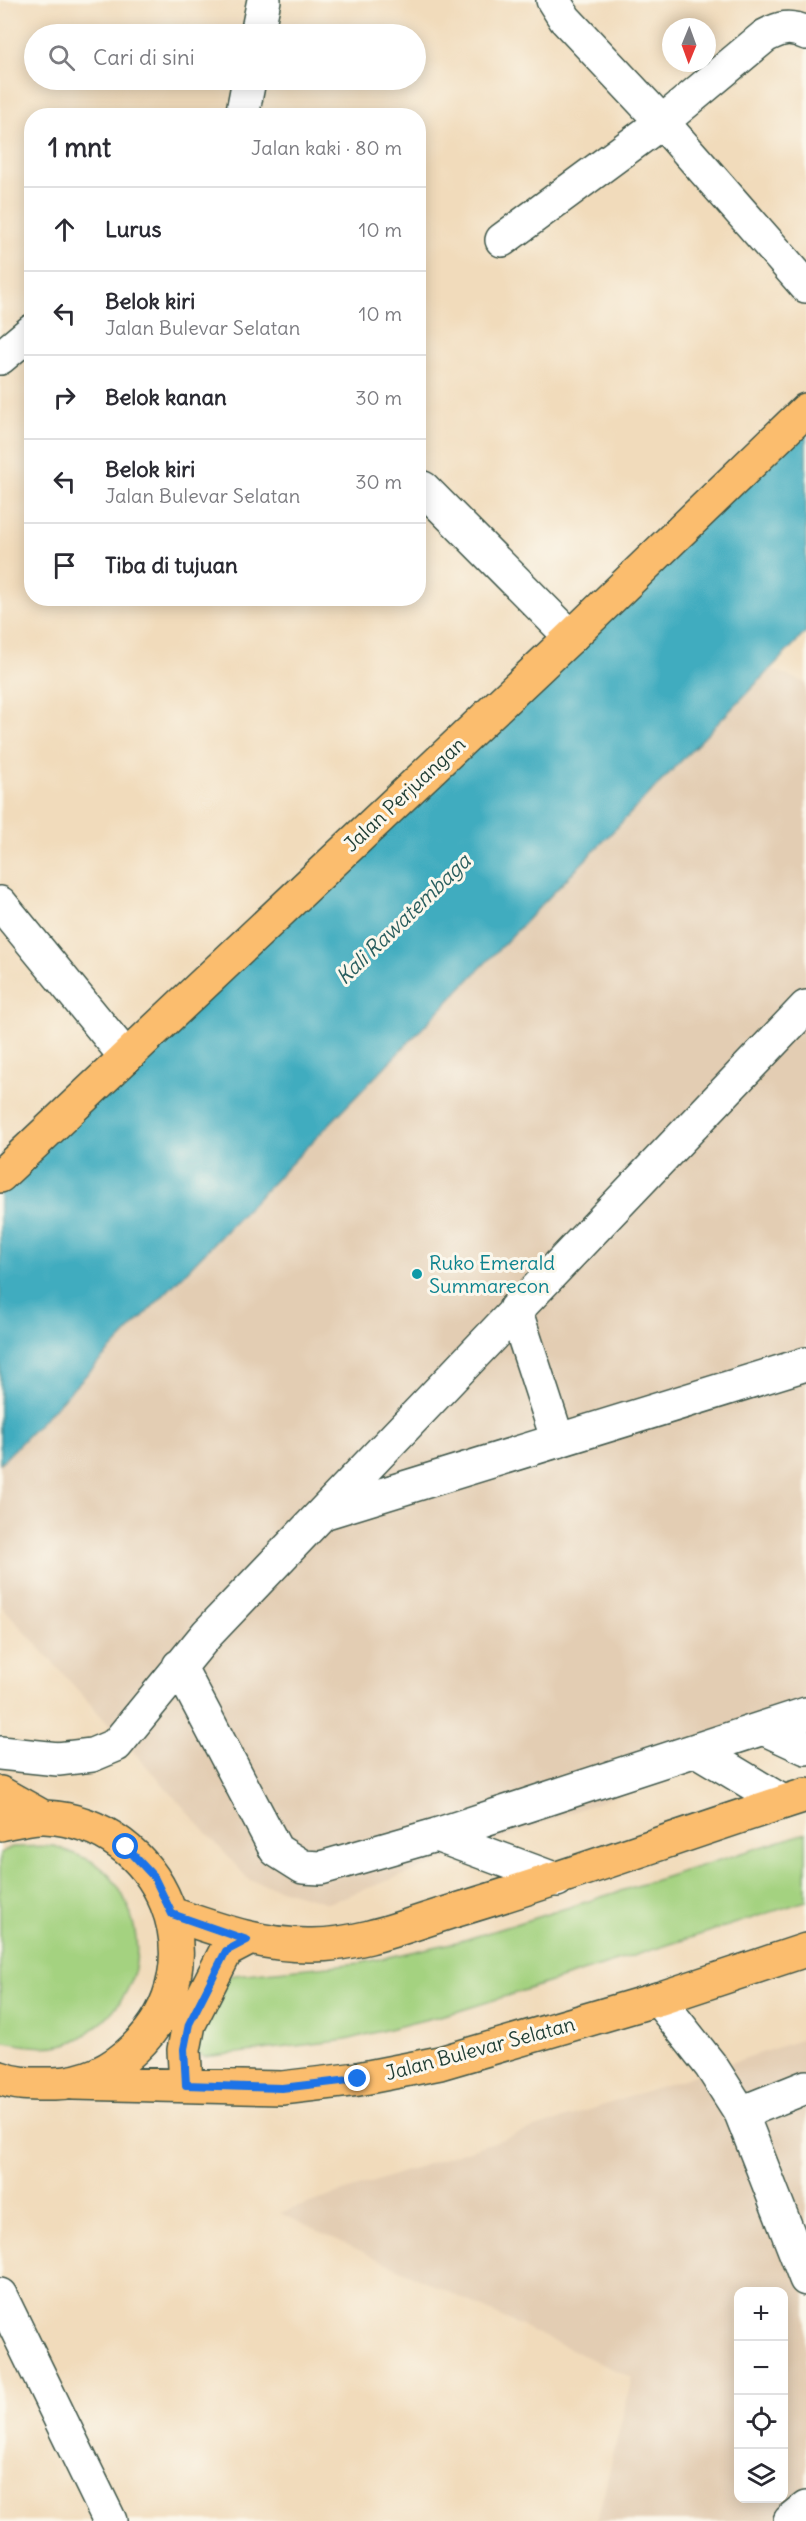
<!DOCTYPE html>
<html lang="id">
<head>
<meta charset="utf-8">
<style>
	body { margin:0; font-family:Delius,sans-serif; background:#f7f7f7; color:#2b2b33 }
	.controls { position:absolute; right:18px; bottom:18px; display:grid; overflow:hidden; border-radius:12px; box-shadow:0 3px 15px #0003 }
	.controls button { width:54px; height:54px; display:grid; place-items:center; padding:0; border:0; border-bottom:2px solid #e1e1e2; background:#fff; color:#2b2b33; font:30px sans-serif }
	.compass { position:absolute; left:662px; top:18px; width:54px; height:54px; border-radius:50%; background:#fff; box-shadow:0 3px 15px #0003; rotate:181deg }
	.stop { position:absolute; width:18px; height:18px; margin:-14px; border:4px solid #1a73e8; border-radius:50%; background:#fff }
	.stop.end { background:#1a73e8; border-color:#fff; box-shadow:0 2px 6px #0008 }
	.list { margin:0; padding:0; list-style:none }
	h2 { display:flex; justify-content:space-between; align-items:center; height:78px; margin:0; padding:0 24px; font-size:26px }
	h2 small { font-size:20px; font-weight:400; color:#7c7c81 }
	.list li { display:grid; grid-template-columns:39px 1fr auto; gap:18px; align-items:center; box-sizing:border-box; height:84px; padding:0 24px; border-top:2px solid #e1e1e2 }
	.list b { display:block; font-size:22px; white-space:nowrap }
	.list p { margin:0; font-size:20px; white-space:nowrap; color:#7c7c81 }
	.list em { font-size:20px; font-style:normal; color:#7c7c81 }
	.icon { flex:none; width:33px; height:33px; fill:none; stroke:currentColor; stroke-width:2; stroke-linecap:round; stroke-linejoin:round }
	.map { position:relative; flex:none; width:806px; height:2521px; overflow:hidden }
	.search { position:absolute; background:#fff; box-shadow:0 3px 15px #0003; left:24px; top:24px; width:402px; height:66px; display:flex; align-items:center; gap:15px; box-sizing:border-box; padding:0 21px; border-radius:33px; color:#7c7c81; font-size:22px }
	.panel { position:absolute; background:#fff; box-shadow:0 3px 15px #0003; left:24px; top:108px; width:402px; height:498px; border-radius:24px }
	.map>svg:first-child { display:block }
	.built { fill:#e3cdb3; fill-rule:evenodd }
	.green { fill:#a4d280; stroke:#62885a; stroke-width:1.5 }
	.water { fill:#40acbf; stroke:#30747a; stroke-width:1.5 }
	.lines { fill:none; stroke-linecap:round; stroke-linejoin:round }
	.minor-casing { stroke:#3e5548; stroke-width:36 }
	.major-casing { stroke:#3e5548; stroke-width:36 }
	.minor { stroke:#fff; stroke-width:33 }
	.major { stroke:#fbbd6e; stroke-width:33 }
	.route { stroke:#1a73e8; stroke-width:8 }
	.culture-dot { fill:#0f9aa8; stroke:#fbf7ec; stroke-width:2 }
	.labels { text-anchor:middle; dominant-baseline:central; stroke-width:6; stroke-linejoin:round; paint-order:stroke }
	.street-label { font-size:20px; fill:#1f3d34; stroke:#fbf7ec }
	.culture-label { font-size:20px; fill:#0d838f; stroke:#fbf7ec; text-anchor:start }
	.water-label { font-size:21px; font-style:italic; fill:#295e5e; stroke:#fbf7ec }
</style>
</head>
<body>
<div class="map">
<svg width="806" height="2521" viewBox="0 0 806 2521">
	<rect width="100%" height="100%" fill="#fbf7ec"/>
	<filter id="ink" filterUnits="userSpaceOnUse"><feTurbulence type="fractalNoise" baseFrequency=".0167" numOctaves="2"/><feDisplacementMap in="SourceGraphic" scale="12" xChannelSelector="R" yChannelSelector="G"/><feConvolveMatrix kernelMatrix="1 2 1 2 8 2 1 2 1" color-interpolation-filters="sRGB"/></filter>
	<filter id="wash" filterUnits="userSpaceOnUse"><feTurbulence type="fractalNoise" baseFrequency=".008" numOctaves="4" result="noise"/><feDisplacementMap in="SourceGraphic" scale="24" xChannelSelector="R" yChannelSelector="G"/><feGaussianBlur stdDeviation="1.35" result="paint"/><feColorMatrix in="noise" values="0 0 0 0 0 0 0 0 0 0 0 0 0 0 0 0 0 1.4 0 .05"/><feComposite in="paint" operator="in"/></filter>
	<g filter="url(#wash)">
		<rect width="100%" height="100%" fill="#f1dbbb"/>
		<!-- built -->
		<path class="built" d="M771,669L806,683V1725L328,1903L249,1880L0,1604V1463Z
			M806,2038V2521H597L632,2378L280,2213ZM738,2292H784V2498H738Z"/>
		<!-- green -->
		<path class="green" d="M806,1833V1901L459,2011L346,2040L204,2057L192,2050L214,1981L235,1975L361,1963L461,1941Z
			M55,1846C67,1852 82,1856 93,1862C127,1883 145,1939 133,1976C125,2002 103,2024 80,2038C56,2052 26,2046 0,2041V1853L12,1847Z"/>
		<!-- water -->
		<path class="water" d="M806,410V632L0,1464V1176Z"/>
	</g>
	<g filter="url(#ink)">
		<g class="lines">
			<defs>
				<path id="minor" d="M553,0L565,19L662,122L806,286
					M257,34L264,0
					M242,116L249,80
					M502,240L662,122L765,36C780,28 790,25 806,33
					M0,358L32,331
					M423,488L571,637
					M0,903L126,1057
					M515,1309L558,1441
					M323,1513L806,1364
					M179,1666L276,1850L303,1867L321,1868L436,1835L806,1714
					M765,1729L806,1748
					M698,1751L783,1802
					M0,1753L58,1759L92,1755L116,1745L207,1634L806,1007
					M436,1835L557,1880
					M658,1999L711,2066L741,2113
					M806,2087L741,2113L806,2279
					M0,2295L110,2521
					M790,2521L806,2508"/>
				<path id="major" d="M0,1176L571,637L806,410
					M0,1793L43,1817
					M0,1824C14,1821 31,1816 45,1817C162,1823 222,1965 135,2048C113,2070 85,2083 54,2084C34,2084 18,2085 0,2078
					M172,1914C219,1930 262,1946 312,1945C362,1945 410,1924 457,1910C574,1875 689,1832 806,1795
					M73,2083L282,2088L358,2079L440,2063L658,1999L806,1950
					M186,2085L184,2050L189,2024L226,1951L247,1940"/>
			</defs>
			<!-- minor casing -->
			<use href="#minor" class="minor-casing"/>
			<!-- major casing -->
			<use href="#major" class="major-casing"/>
			<!-- minor -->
			<use href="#minor" class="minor"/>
			<!-- major -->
			<use href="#major" class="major"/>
		</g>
	</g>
	<g class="lines" filter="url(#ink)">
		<!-- route -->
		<path class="route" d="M126,1847L154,1877L172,1914L247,1940L226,1951L189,2024L184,2049L186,2085L282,2088L358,2079"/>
	</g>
	<!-- markers -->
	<circle class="culture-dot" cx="417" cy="1274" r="6"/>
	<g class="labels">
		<!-- street labels -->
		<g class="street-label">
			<text transform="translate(404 794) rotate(-43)">Jalan Perjuangan</text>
			<text transform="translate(480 2048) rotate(-15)">Jalan Bulevar Selatan</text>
		</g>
		<!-- culture labels -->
		<g class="culture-label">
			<text x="429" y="1262">Ruko Emerald<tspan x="429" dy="23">Summarecon</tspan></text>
		</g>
		<!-- water labels -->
		<g class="water-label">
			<text transform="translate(403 919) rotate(-44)">Kali Rawatembaga</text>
		</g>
	</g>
</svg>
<div class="controls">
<button>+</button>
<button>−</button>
<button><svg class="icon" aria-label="locate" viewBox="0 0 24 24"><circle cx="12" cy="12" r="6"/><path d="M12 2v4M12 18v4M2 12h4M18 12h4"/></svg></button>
<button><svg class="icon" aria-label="layers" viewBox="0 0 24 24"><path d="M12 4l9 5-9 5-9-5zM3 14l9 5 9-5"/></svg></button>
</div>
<svg class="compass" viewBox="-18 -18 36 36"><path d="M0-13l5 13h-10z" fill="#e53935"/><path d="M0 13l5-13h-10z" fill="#7c7c81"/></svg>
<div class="stop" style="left:126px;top:1847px"></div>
<div class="stop end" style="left:358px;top:2079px"></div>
<div class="search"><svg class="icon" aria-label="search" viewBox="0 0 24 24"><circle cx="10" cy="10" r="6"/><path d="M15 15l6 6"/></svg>Cari di sini</div>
<section class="panel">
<h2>1 mnt<small>Jalan kaki · 80 m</small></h2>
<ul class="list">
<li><svg class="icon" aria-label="ahead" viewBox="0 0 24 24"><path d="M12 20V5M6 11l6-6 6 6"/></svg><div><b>Lurus</b></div><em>10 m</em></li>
<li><svg class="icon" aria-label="left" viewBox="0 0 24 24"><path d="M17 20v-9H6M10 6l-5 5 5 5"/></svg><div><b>Belok kiri</b><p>Jalan Bulevar Selatan</p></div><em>10 m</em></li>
<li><svg class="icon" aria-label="right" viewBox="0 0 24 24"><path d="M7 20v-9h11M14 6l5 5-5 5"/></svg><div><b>Belok kanan</b></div><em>30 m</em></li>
<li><svg class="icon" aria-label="left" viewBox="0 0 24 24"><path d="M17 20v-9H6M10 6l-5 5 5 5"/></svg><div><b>Belok kiri</b><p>Jalan Bulevar Selatan</p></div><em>30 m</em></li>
<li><svg class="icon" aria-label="arrive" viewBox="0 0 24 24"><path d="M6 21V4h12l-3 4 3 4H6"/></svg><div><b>Tiba di tujuan</b></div></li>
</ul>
</section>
</div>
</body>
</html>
